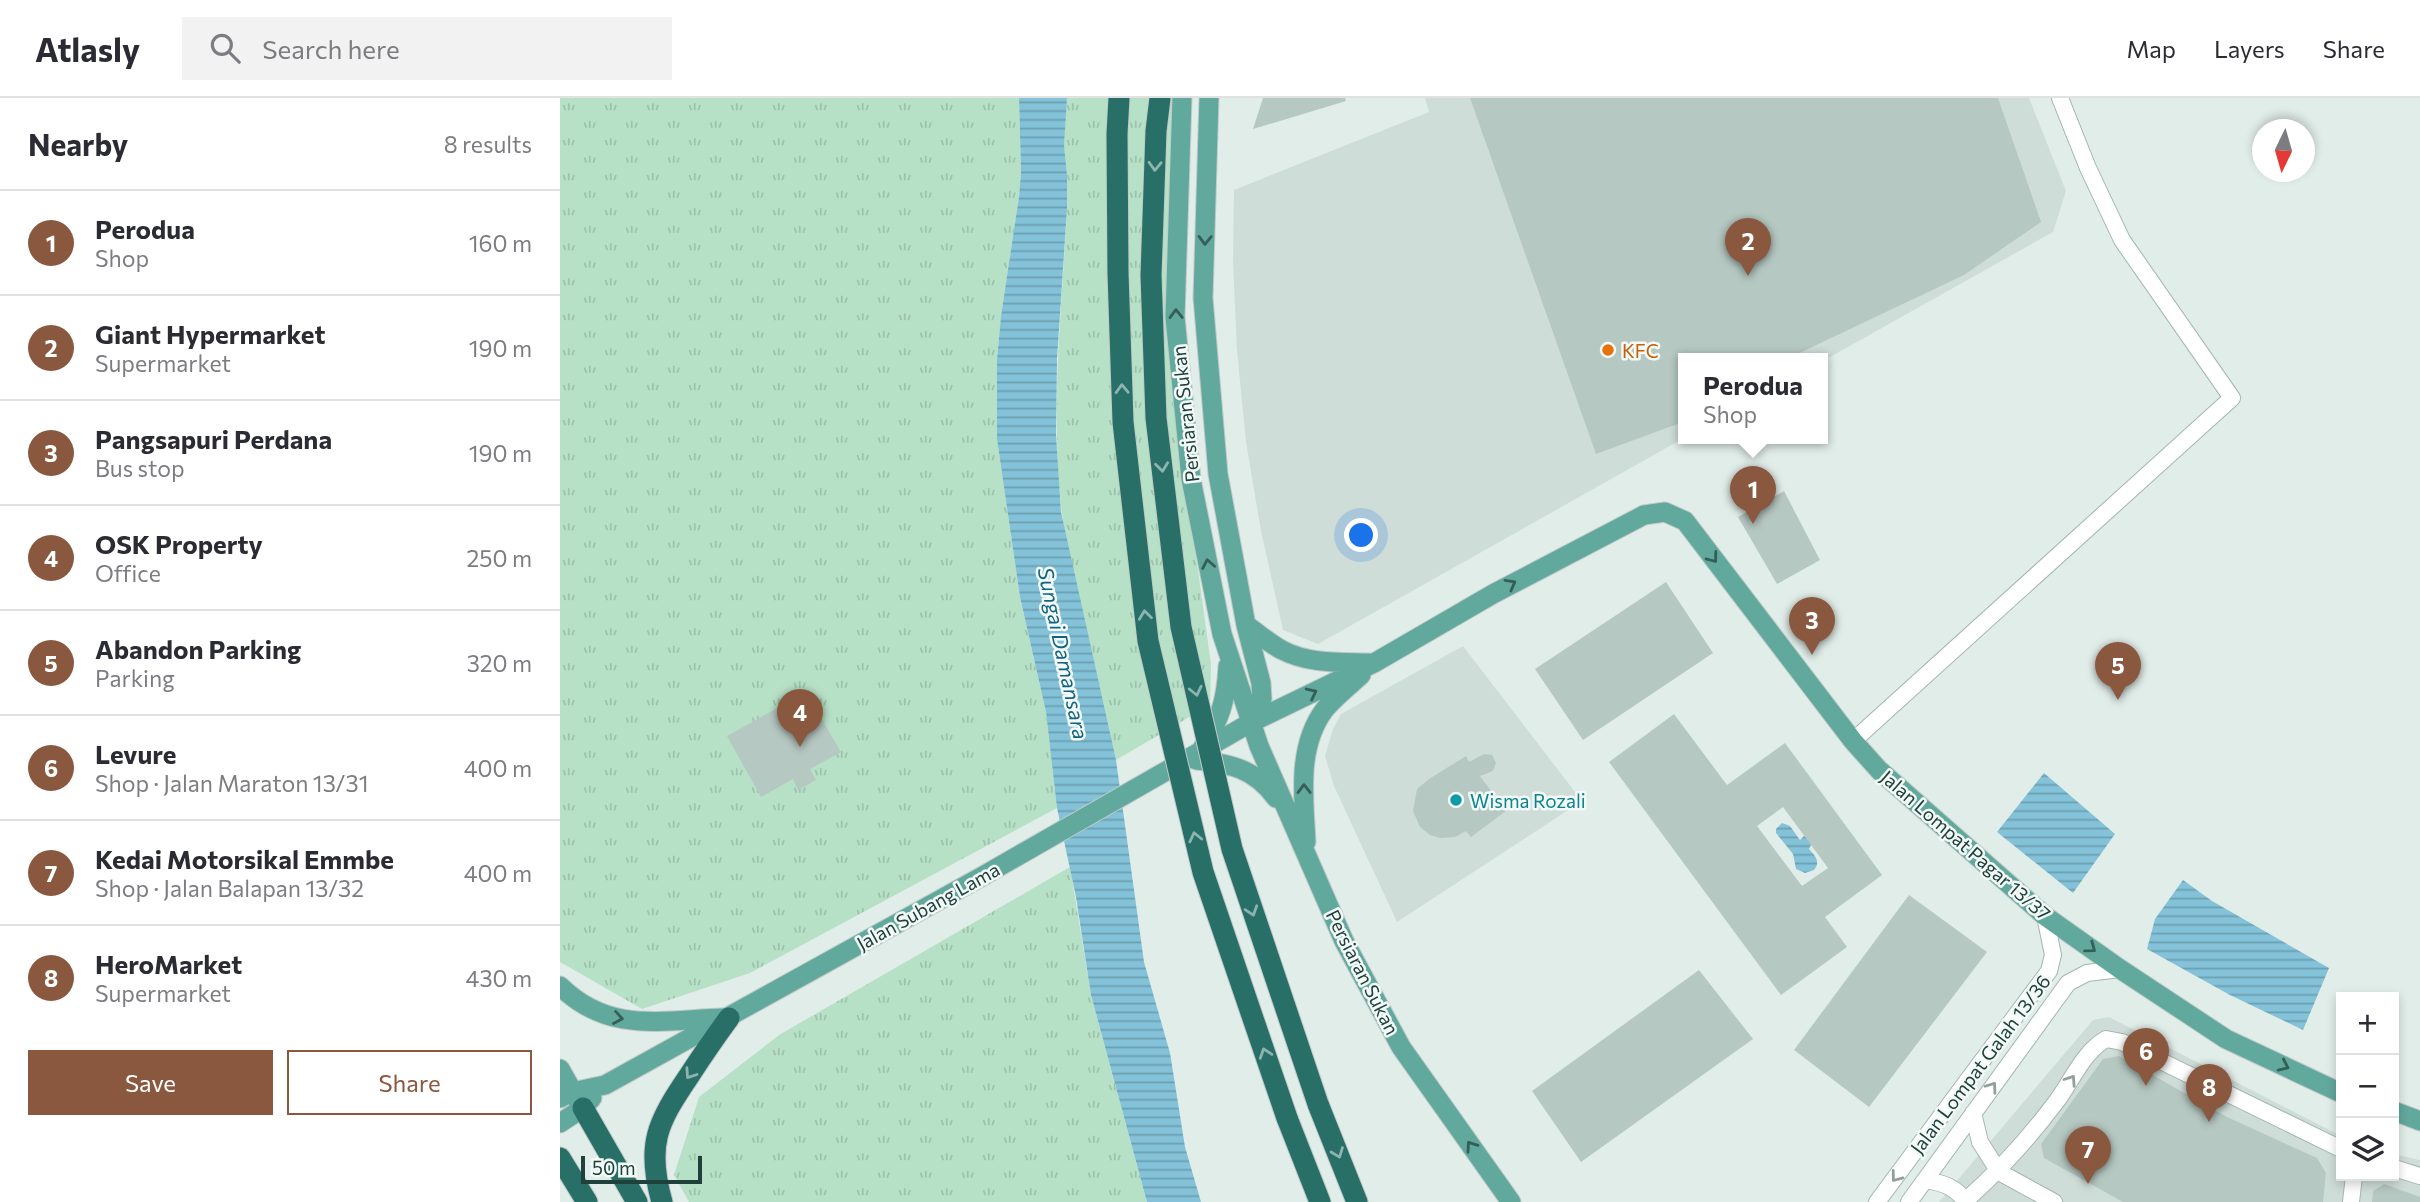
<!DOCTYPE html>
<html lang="en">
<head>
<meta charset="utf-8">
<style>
	body { margin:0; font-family:Commissioner,sans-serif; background:#f2f2f3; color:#2b2b33 }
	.controls { position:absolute; right:21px; bottom:21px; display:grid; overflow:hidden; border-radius:0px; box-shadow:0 4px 10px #0003 }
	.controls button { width:63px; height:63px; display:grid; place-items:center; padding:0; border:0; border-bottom:2px solid #e1e1e2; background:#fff; color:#2b2b33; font:35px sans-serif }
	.compass { position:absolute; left:1692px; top:21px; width:63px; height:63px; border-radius:50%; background:#fff; box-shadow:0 4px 10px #0003; rotate:185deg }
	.scale { position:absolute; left:21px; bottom:18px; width:121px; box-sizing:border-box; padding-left:7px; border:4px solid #1f403b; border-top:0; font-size:19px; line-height:24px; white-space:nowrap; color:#1f403b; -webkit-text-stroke:5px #f2f9f6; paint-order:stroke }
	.you { position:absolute; left:802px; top:438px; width:24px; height:24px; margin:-18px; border:5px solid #fff; border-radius:50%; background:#1a73e8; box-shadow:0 0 0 10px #1a73e833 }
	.badge { display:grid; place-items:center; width:46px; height:46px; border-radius:50%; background:#8a573f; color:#fff; font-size:23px; font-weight:700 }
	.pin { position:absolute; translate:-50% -58px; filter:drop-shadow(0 2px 4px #0008) }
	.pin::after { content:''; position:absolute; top:37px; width:24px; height:21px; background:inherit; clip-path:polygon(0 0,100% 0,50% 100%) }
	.popup { position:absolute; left:1118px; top:255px; width:150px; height:91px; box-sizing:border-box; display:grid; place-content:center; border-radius:0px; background:#fff; filter:drop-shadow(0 2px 5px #0005); font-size:23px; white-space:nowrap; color:#7c7c81 }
	.popup b { font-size:26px; color:#2b2b33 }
	.popup::after { content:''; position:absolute; left:50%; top:100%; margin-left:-14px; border:14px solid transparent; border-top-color:#fff }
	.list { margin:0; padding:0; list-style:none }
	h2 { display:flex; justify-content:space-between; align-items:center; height:91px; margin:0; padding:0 28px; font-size:30px }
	h2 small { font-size:23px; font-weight:400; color:#7c7c81 }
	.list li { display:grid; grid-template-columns:46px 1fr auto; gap:21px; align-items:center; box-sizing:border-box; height:105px; padding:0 28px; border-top:2px solid #e1e1e2 }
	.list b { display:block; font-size:26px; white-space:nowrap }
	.list p { margin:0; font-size:23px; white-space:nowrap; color:#7c7c81 }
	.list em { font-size:23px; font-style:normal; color:#7c7c81 }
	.actions { display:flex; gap:14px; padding:21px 28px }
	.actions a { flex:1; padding:16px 0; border:2px solid #8a573f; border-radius:0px; text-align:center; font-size:24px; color:#8a573f }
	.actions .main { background:#8a573f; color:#fff }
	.icon { flex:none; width:38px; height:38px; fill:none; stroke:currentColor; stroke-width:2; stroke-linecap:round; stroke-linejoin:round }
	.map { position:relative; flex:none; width:1860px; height:1104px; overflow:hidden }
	header { display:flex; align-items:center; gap:42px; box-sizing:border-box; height:98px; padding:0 35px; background:#fff; border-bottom:2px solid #e1e1e2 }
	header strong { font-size:33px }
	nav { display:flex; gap:38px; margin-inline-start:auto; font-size:24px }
	.search { width:490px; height:63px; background:#f2f2f3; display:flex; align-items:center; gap:18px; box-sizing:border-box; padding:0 24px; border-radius:0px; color:#7c7c81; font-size:26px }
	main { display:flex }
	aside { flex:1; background:#fff }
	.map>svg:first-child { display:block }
	.built { fill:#cfddd8 }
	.grass { fill:url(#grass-tufts) }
	.water { fill:url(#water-rules) }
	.building { fill:#b6c8c2; fill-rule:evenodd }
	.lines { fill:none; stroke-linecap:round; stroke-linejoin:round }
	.minor-casing { stroke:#a3b6b1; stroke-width:18 }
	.major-casing { stroke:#c0cac8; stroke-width:21 }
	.highway-casing { stroke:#c0cac8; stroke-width:23 }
	.minor { stroke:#fff; stroke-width:16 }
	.major { stroke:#61a89d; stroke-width:19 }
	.highway { stroke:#286f68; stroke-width:21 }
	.highway-bridge-casing { stroke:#c0cac8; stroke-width:23; stroke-linecap:butt }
	.highway-bridge { stroke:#286f68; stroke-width:21 }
	.oneway { stroke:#8db4af }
	.oneway2 { stroke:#335f58 }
	.oneway3 { stroke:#8fa09d }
	.food-dot { fill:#e8710a; stroke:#f2f9f6; stroke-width:2.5 }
	.culture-dot { fill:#0f9aa8; stroke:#f2f9f6; stroke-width:2.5 }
	.labels { text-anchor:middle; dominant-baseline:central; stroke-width:5; stroke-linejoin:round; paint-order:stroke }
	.food-label { font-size:19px; fill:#c56008; stroke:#f2f9f6; text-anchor:start }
	.street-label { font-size:19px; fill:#1f403b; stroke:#f2f9f6 }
	.culture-label { font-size:19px; fill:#0d838f; stroke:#f2f9f6; text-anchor:start }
	.water-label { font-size:21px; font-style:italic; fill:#136482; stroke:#f2f9f6 }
</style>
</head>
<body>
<header>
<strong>Atlasly</strong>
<div class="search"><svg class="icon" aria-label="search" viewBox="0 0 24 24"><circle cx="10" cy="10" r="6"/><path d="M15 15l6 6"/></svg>Search here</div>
<nav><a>Map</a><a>Layers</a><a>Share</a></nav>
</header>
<main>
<aside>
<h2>Nearby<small>8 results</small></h2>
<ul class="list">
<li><span class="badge">1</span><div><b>Perodua</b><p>Shop</p></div><em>160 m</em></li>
<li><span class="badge">2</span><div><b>Giant Hypermarket</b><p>Supermarket</p></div><em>190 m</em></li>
<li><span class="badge">3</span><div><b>Pangsapuri Perdana</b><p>Bus stop</p></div><em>190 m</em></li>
<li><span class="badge">4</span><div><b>OSK Property</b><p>Office</p></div><em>250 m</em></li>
<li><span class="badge">5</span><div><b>Abandon Parking</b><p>Parking</p></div><em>320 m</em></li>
<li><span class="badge">6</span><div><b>Levure</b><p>Shop · Jalan Maraton 13/31</p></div><em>400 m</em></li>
<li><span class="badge">7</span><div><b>Kedai Motorsikal Emmbe</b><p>Shop · Jalan Balapan 13/32</p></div><em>400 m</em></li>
<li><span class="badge">8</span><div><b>HeroMarket</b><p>Supermarket</p></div><em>430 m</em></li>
</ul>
<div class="actions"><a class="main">Save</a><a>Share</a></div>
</aside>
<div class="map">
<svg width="1860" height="1104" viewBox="0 0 1860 1104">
	<defs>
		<pattern id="grass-tufts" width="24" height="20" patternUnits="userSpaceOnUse" patternTransform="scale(1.75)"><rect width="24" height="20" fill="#b7e1c7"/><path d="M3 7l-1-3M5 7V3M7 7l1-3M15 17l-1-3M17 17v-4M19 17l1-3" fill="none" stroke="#9dc2ac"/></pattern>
		<pattern id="water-rules" width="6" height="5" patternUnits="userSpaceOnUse" patternTransform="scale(1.75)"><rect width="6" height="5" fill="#83c2d8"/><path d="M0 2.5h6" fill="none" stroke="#6b9fb0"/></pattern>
	</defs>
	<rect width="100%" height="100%" fill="#e1ede9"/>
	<!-- built -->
	<path class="built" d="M865,0H1469L1506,93L1493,134L1263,263V260H1123L1124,340L758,546L723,532L701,433L686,344L677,253L673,163L674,92L869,14Z
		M903,548L1022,703L837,824L774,688L765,658L773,631L781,616Z
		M1549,919L1781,1038V1078H1834V1056L1860,1062V1104H1379L1533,922Z"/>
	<!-- grass -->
	<path class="grass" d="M0,0H459L461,74L459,100L441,218L437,262V341L460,499L486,614L497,710L190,875L82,911L0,864Z
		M507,0H627L610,211L625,378L651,566L650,607L556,662L507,449C487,337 501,225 507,112C508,90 505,70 504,48C503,32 506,16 507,0Z
		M510,769L531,897L587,1104H129L114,1077L139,999L219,937Z"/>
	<!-- water -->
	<path class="water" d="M459,0H507L504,47L507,78V111L497,261L496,336L501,414L556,662L584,864L610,955L625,1049L641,1104H587L531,897L516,799L497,710L486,614L460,499L437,341V262L441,218L459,99L461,74Z
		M1484,675L1555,736L1513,795L1437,734Z
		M1222,725L1230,728L1240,742L1244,738L1253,743L1249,751C1255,758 1261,763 1254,772L1245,775L1236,771L1233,756L1216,735V731Z
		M1623,782L1652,803L1769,870L1743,932L1670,897L1587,851L1595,821Z"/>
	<!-- building -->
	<path class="building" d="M703,0H785L786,3L693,31Z
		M910,0H1438L1481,124L1404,177L1229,260H1123V324L1036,356Z
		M1224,393L1260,462L1217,486L1178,419Z
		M1106,484L1153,555L1023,642L975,571Z
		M246,594L281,654L250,671L256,682L238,692L233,681L201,699L167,638Z
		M1114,616L1167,687L1225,645L1322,777L1265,819L1287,849L1221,897L1049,664ZM1223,709L1268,770L1242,788L1197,728Z
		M924,656L932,657L936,665L933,673L920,678L946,713L911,739L906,733L895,739L880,740L870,737L860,729L853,713L857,691L869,681L906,658L909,664Z
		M1349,797L1427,854L1309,1009L1234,952Z
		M1139,872L1193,941L1021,1064L972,993Z
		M1559,958L1667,1019L1757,1060L1766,1075L1763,1104H1563L1484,1060L1481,1046L1543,961Z
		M1824,1086L1860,1099V1104H1812L1813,1093Z"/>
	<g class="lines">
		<defs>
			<path id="minor" d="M1293,643L1672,300L1562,142L1528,70L1500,0
				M1413,1015L1420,1044L1439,1074L1494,1104
				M1834,1070L1860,1078
				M1366,1082C1383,1085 1396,1089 1406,1104
				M1405,1103C1439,1073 1469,1040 1496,1004C1512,983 1523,954 1546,941L1562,944L1781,1051
				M1317,1104L1489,873L1493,857L1485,818
				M1349,1104L1508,885L1527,875L1560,871
				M1791,1104L1794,1078"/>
			<path id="major" d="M622,0L615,219L631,381L662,536L699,648L784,843L841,949L951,1104
				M649,0L643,200L658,376L686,527L701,585L702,601L690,625
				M686,527C698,535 710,546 722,552C748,566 781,564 809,565
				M642,651C660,620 666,605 668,568
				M636,662C671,666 694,670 716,700
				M746,744C744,701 736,649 765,611C775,599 789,588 801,577
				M0,888C49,936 101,922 163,920
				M0,971L18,1003
				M0,1000L12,994L45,987L421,779L690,625L814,565L933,496L1084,417L1105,414L1125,423L1293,643L1319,672L1485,818L1560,871L1666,941L1781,995
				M1834,1013L1860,1023
				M0,1025L23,1010L32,1000"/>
			<path id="highway" d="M758,1006L797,1104
				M23,1010L77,1104
				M727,1020L760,1104
				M0,1060L27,1104
				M102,1104C86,1047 97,1025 129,978C142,958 155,939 169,920"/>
		</defs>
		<!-- minor casing -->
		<use href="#minor" class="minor-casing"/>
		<!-- major casing -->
		<use href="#major" class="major-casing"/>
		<!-- highway casing -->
		<use href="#highway" class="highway-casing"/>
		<!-- minor -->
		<use href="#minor" class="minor"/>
		<!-- major -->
		<use href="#major" class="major"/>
		<!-- highway -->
		<use href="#highway" class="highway"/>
		<defs>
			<path id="highway-bridge" d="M559,0L557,36L558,175L563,324L588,543L643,774L727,1020
				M600,0L596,33L591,177L596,320L621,529L672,751L758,1006"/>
		</defs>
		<!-- highway-bridge casing -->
		<use href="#highway-bridge" class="highway-bridge-casing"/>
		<!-- highway-bridge -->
		<use href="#highway-bridge" class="highway-bridge"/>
	</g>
	<!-- one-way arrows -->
	<defs><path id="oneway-chevron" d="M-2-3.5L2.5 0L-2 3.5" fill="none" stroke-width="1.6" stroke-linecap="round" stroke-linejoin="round" transform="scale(1.75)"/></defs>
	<g class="oneway">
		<use href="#oneway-chevron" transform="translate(595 68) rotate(92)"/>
		<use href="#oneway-chevron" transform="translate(562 291) rotate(-92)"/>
		<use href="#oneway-chevron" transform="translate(602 369) rotate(83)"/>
		<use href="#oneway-chevron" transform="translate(585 517) rotate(-97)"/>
		<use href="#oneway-chevron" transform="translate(636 593) rotate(77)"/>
		<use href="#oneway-chevron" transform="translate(635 739) rotate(-103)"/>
		<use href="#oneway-chevron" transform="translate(692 813) rotate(72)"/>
		<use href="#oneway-chevron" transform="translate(705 955) rotate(-108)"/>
		<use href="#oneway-chevron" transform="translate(130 976) rotate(124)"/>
		<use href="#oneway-chevron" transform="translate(778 1055) rotate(69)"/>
	</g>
	<g class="oneway2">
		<use href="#oneway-chevron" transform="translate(645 142) rotate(91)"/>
		<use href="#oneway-chevron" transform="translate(616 216) rotate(-91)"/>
		<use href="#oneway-chevron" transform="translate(1153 460) rotate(53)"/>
		<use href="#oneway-chevron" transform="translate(648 466) rotate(-101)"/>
		<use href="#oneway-chevron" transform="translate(951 486) rotate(-29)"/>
		<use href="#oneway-chevron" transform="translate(752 595) rotate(-26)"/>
		<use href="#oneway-chevron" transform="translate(744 691) rotate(-91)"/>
		<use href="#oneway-chevron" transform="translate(1531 850) rotate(36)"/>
		<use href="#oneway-chevron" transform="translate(58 920) rotate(10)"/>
		<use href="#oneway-chevron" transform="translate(1724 968) rotate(25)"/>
		<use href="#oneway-chevron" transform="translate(911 1048) rotate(-125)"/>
	</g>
	<g class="oneway3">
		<use href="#oneway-chevron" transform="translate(1511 982) rotate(-56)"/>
		<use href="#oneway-chevron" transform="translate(1432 989) rotate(-54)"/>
		<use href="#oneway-chevron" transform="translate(1336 1079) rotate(127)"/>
	</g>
	<!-- markers -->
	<circle class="food-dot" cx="1048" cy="252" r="7"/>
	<circle class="culture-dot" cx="896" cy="702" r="7"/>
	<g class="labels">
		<!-- food labels -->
		<g class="food-label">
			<text x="1062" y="252">KFC</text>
		</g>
		<!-- street labels -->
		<g class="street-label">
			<text transform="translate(625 316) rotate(-96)">Persiaran Sukan</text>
			<text transform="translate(1406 747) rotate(41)">Jalan Lompat Pagar 13/37</text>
			<text transform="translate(368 808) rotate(-29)">Jalan Subang Lama</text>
			<text transform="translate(803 874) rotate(63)">Persiaran Sukan</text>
			<text transform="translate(1420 966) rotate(-53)">Jalan Lompat Galah 13/36</text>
		</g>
		<!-- culture labels -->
		<g class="culture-label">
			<text x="910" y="702">Wisma Rozali</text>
		</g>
		<!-- water labels -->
		<g class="water-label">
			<text transform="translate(504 555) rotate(78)">Sungai Damansara</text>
		</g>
	</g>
</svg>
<div class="controls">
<button>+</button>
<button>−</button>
<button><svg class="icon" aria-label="layers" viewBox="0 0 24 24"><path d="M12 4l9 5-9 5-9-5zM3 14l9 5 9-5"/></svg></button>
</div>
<svg class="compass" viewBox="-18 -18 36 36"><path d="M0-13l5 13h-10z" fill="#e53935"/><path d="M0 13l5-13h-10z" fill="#7c7c81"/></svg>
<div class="scale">50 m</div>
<div class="you"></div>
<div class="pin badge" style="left:1193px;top:426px">1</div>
<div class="popup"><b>Perodua</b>Shop</div>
<div class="pin badge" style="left:1188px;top:178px">2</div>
<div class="pin badge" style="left:1252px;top:557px">3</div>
<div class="pin badge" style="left:240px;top:649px">4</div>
<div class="pin badge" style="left:1558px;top:602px">5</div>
<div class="pin badge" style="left:1586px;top:988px">6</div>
<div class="pin badge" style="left:1528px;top:1086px">7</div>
<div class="pin badge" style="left:1649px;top:1024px">8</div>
</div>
</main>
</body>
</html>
